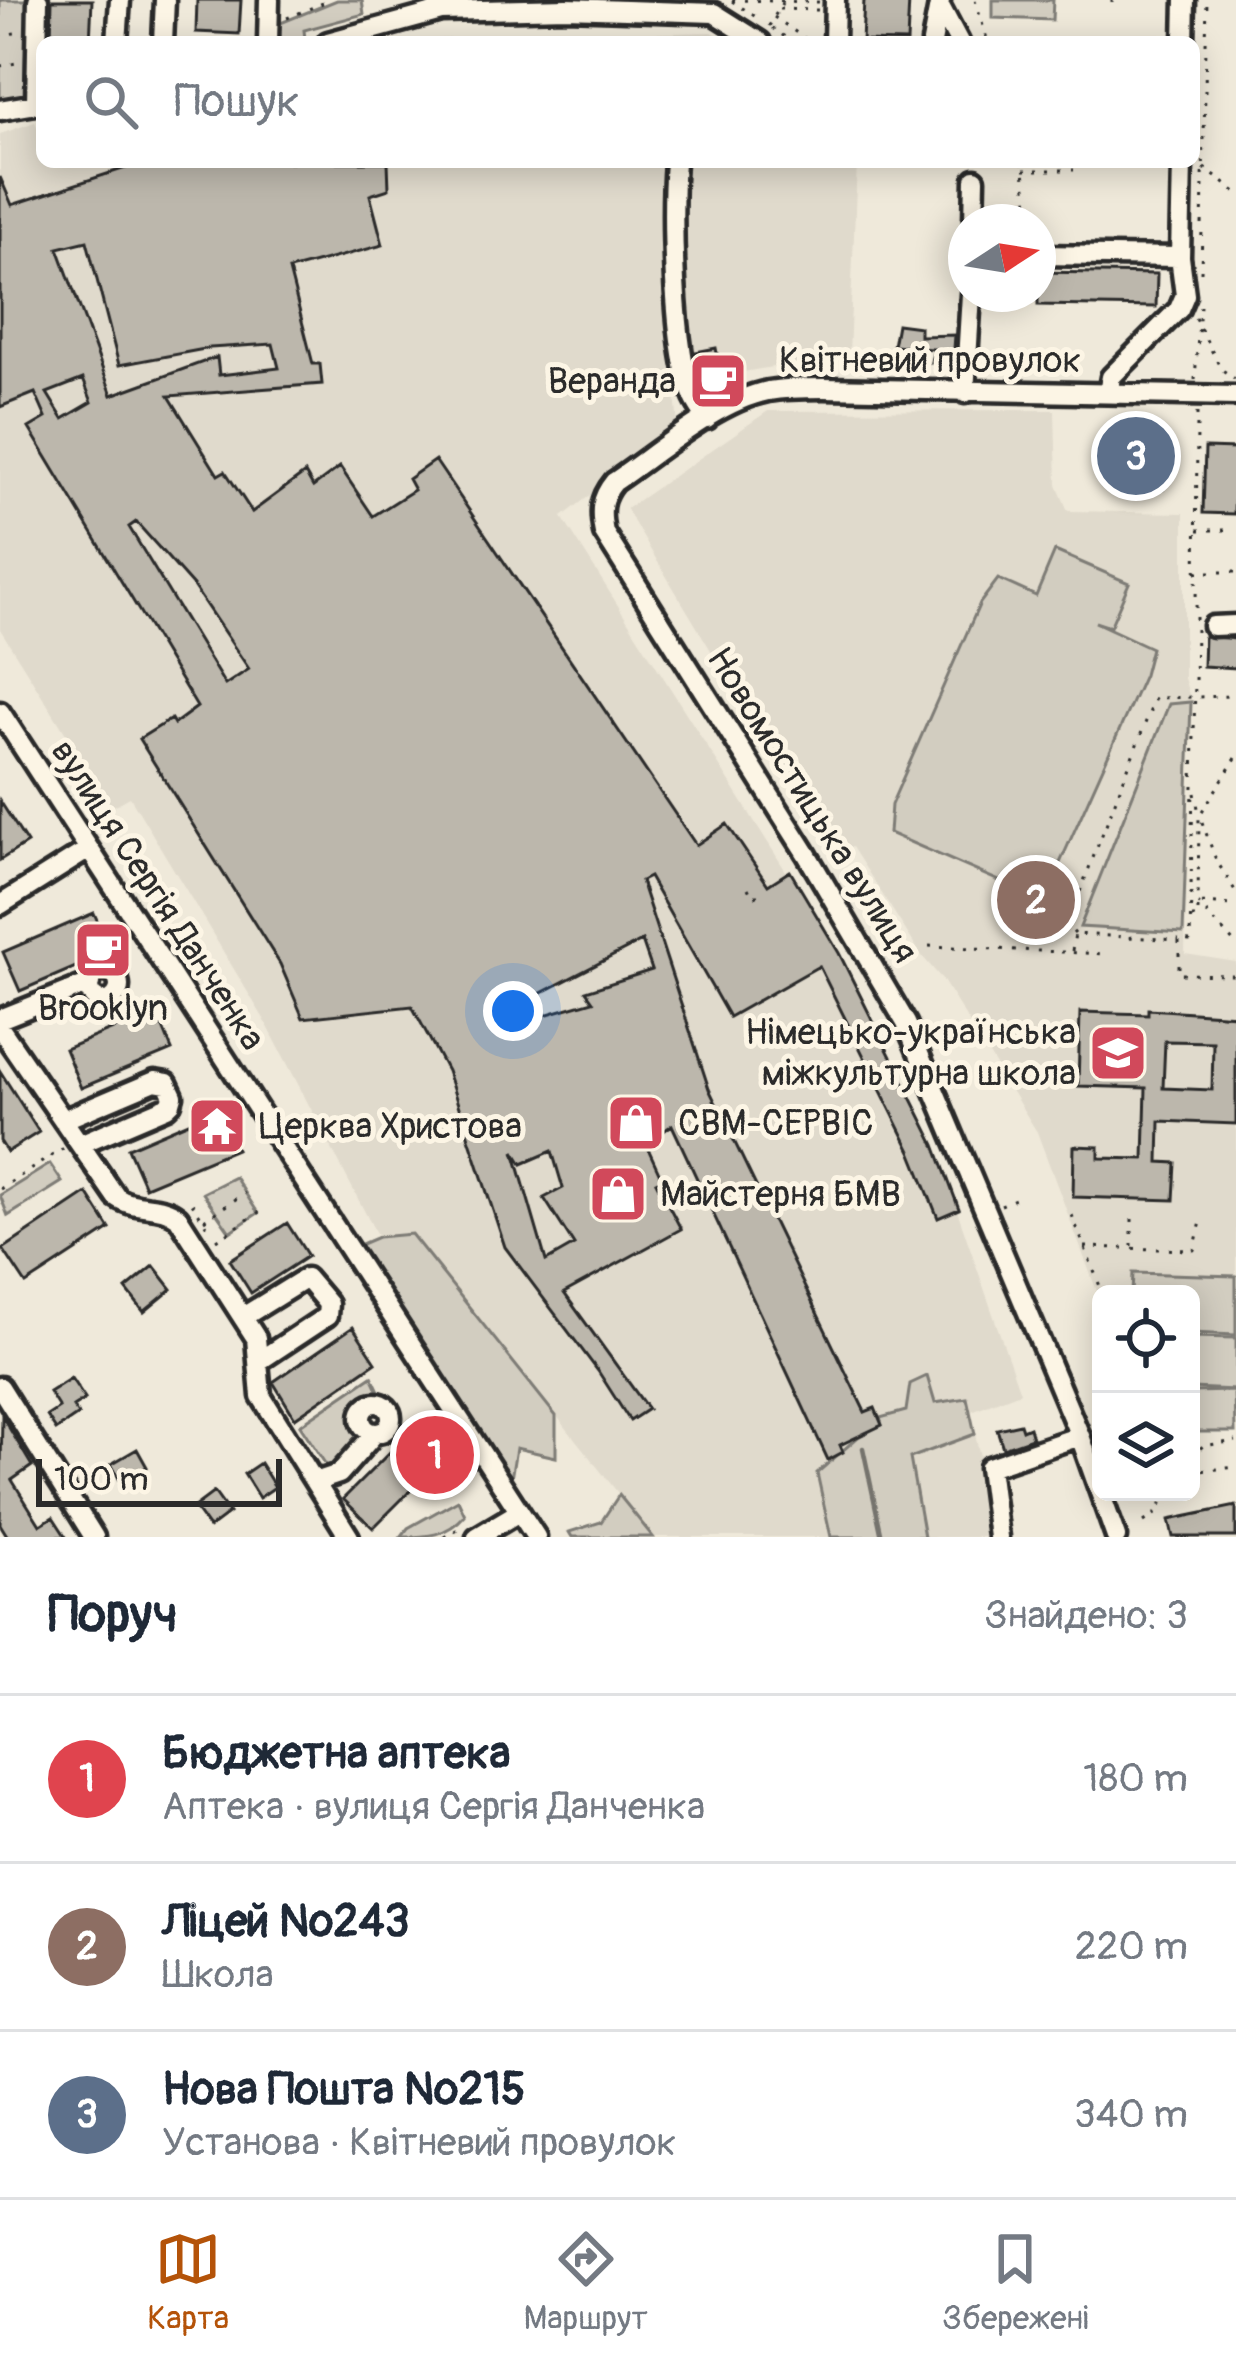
<!DOCTYPE html>
<html lang="uk">
<head>
<meta charset="utf-8">
<style>
	body { margin:0; font-family:Pangolin,sans-serif; background:#f2f2f3; color:#1f2937 }
	.controls { position:absolute; right:36px; bottom:36px; display:grid; overflow:hidden; border-radius:18px; box-shadow:0 6px 30px #0003 }
	.controls button { width:108px; height:108px; display:grid; place-items:center; padding:0; border:0; border-bottom:3px solid #e0e1e3; background:#fff; color:#1f2937; font:60px sans-serif }
	.compass { position:absolute; left:948px; top:204px; width:108px; height:108px; border-radius:50%; background:#fff; box-shadow:0 6px 30px #0003; rotate:78deg }
	.scale { position:absolute; left:36px; bottom:30px; width:246px; box-sizing:border-box; padding-left:12px; border:6px solid #2b2b2b; border-top:0; font-size:33px; line-height:42px; white-space:nowrap; color:#2b2b2b; -webkit-text-stroke:9px #fcf5e5; paint-order:stroke }
	.you { position:absolute; left:513px; top:1011px; width:42px; height:42px; margin:-30px; border:9px solid #fff; border-radius:50%; background:#1a73e8; box-shadow:0 0 0 18px #1a73e833 }
	.badge { display:grid; place-items:center; width:78px; height:78px; border-radius:50%; background:#b45309; color:#fff; font-size:39px; font-weight:700 }
	.pin { position:absolute; translate:-50% -50%; border:6px solid #fff; box-shadow:0 3px 12px #0006 }
	.list { margin:0; padding:0; list-style:none }
	h2 { display:flex; justify-content:space-between; align-items:center; height:156px; margin:0; padding:0 48px; font-size:51px }
	h2 small { font-size:39px; font-weight:400; color:#747a83 }
	.list li { display:grid; grid-template-columns:78px 1fr auto; gap:36px; align-items:center; box-sizing:border-box; height:168px; padding:0 48px; border-top:3px solid #e0e1e3 }
	.list b { display:block; font-size:45px; white-space:nowrap }
	.list p { margin:0; font-size:39px; white-space:nowrap; color:#747a83 }
	.list em { font-size:39px; font-style:normal; color:#747a83 }
	.icon { flex:none; width:66px; height:66px; fill:none; stroke:currentColor; stroke-width:2; stroke-linecap:round; stroke-linejoin:round }
	.map { position:relative; flex:none; width:1236px; height:1537px; overflow:hidden }
	.search { position:absolute; background:#fff; box-shadow:0 6px 30px #0003; left:36px; right:36px; top:36px; height:132px; display:flex; align-items:center; gap:30px; box-sizing:border-box; padding:0 42px; border-radius:18px; color:#747a83; font-size:45px }
	.sheet { height:660px; background:#fff }
	nav { display:flex; justify-content:space-around; align-items:center; box-sizing:border-box; height:168px; border-top:3px solid #e0e1e3; background:#fff; font-size:33px; color:#747a83 }
	nav a { display:grid; justify-items:center; gap:6px }
	nav .on { color:#b45309 }
	.map>svg:first-child { display:block }
	.built { fill:#e0dacc }
	.green { fill:#d2cdc0; stroke:#7e7c76; stroke-width:3 }
	.lines { fill:none; stroke-linecap:round; stroke-linejoin:round }
	.stream { stroke:#75736d; stroke-width:4.5 }
	.building { fill:#bcb7ac; stroke:#2b2b2b; stroke-width:3; fill-rule:evenodd }
	.minor-casing { stroke:#2b2b2b; stroke-width:27 }
	.path { stroke:#2b2b2b; stroke-width:3; stroke-dasharray:3 9; stroke-linecap:butt }
	.minor { stroke:#fcf5e5; stroke-width:18 }
	.labels { text-anchor:middle; dominant-baseline:central; stroke-width:10; stroke-linejoin:round; paint-order:stroke }
	.street-label { font-size:36px; fill:#2b2b2b; stroke:#fcf5e5 }
	.poi-label { font-size:36px; fill:#2b2b2b; stroke:#fcf5e5; text-anchor:start }
</style>
</head>
<body>
<div class="map">
<svg width="1236" height="1537" viewBox="0 0 1236 1537">
	<rect width="100%" height="100%" fill="#efe9da"/>
	<filter id="ink" filterUnits="userSpaceOnUse"><feTurbulence type="fractalNoise" baseFrequency=".00833" numOctaves="2"/><feDisplacementMap in="SourceGraphic" scale="24" xChannelSelector="R" yChannelSelector="G"/><feConvolveMatrix kernelMatrix="1 2 1 2 8 2 1 2 1" color-interpolation-filters="sRGB"/></filter>
	<g filter="url(#ink)">
		<!-- built -->
		<path class="built" d="M712,32L732,42H424L434,39Z
			M35,122L42,137V162H668L662,252L678,427L562,517L839,955L934,1144L1020,1392L969,1412L906,1411L880,1418L882,1425L858,1437L843,1452L828,1460L834,1537H653L412,1234L378,1237L264,1019L130,797L112,807L0,629V134Z
			M686,162H857L849,354L690,381L679,229Z
			M1055,410L1057,485L1068,511L1184,513V678L1191,701L1185,954L1236,962V1390H1191V1294H1101V1302L1037,1132L942,979L922,956L852,847L834,855L626,509L768,411Z
			M975,1434L998,1537H924L910,1458Z"/>
		<!-- green -->
		<path class="green" d="M0,0H33L31,98L0,107Z
			M337,0H362L364,14L304,30L305,39L276,42L278,24Z
			M993,0H1053L1052,20L993,18Z
			M1055,551L1129,583L1110,627L1095,622L1151,648L1144,675L1056,872L1036,897L889,833L891,805L980,603L998,579L1036,596Z
			M1191,702L1183,933L1080,927L1169,704Z
			M50,1164L62,1182L8,1216L0,1195Z
			M235,1177L258,1213L230,1232L203,1193Z
			M411,1234L556,1416V1457L516,1448L511,1479L357,1246L378,1237Z
			M1133,1273L1236,1276V1335L1191,1333V1294H1132Z
			M1191,1337L1236,1338V1390L1191,1388Z
			M372,1376L379,1391L358,1410L362,1436L330,1471L300,1425Z
			M927,1376L935,1403L967,1398L975,1434L910,1458L924,1537H831L817,1473L858,1437L882,1425L880,1418L906,1411L910,1384Z
			M1234,1391L1235,1432H1191V1392Z
			M619,1495L653,1537H572L569,1532L601,1522Z
			M458,1500L465,1515C447,1536 427,1537 401,1537L408,1528Z"/>
		<g class="lines">
			<!-- stream -->
			<path class="stream" d="M863,1448L882,1537"/>
		</g>
		<!-- building -->
		<path class="building" d="M52,0H92L90,42H51Z
			M197,0H241L239,34L196,32Z
			M864,0H909L907,42L862,41Z
			M144,162H388L389,189L370,195L383,245L289,270L313,364H320L322,384L169,396L218,475L225,471L252,512L305,473L313,487L340,467L373,516L414,490L408,479L435,460L696,845L727,824L768,885L790,871L839,953L935,1145L959,1209L938,1218L911,1151L819,966L729,1017L649,877L641,881L709,1089L865,1412L875,1408L882,1425L840,1445L843,1452L828,1460L672,1125L646,1144L662,1179L656,1182L681,1229L564,1293L648,1409L630,1421L598,1371L505,1247L447,1071L412,1006L303,1018L280,964L139,739L171,719L174,724L197,707L29,428L46,418L35,393L0,407V177L12,205ZM87,241L119,365L210,348L273,344L279,368L219,375L217,357L112,395L58,248ZM83,379L92,402L63,419L47,393ZM136,522L193,586L249,669L225,685L129,527ZM642,941L652,970L586,991L593,1001L496,1029L533,1005L530,999ZM514,1151L522,1164L552,1151L563,1188L544,1198L574,1245L546,1261Z
			M1038,272L1157,274L1156,307L1038,305Z
			M897,324L920,327V336L955,335L953,362H931L934,349L893,346Z
			M716,348L721,374L702,378L696,352Z
			M1128,446L1164,447L1163,489H1127Z
			M1205,448L1236,449L1234,514L1203,513Z
			M1204,636L1236,639V668L1203,666Z
			M0,801L27,843L0,860Z
			M94,913L111,952L20,991L3,952Z
			M1148,1009L1236,1015V1124L1160,1121L1159,1162L1176,1163L1174,1200L1073,1197L1074,1146L1099,1147V1158L1144,1159L1146,1088L1078,1086L1080,1012L1148,1014ZM1165,1041L1213,1042L1212,1090L1163,1088Z
			M156,1011L172,1050L81,1088L65,1049Z
			M0,1071L39,1132L7,1152L0,1141Z
			M219,1109L236,1149L145,1187L128,1148Z
			M87,1193L110,1229L26,1284L3,1249Z
			M287,1223L308,1256L251,1293L230,1260Z
			M154,1266L172,1289L144,1312L126,1289Z
			M353,1327L376,1362L295,1418L273,1382Z
			M71,1378L85,1399L73,1407L78,1415L56,1430L47,1416L59,1408L49,1392Z
			M2,1416L32,1466L12,1480L40,1525L53,1517L66,1537H8L0,1524Z
			M1020,1424L1022,1430L1029,1427L1032,1438L1003,1448L997,1429Z
			M414,1428L443,1458L373,1528L343,1499Z
			M137,1449L147,1467L121,1482L111,1464Z
			M260,1463L275,1487L259,1498L244,1474Z
			M214,1492L229,1513L209,1528L194,1507Z
			M1236,1506V1537H1173L1169,1520Z"/>
		<g class="lines">
			<defs>
				<path id="minor" d="M941,8L959,42
					M117,42L120,0
					M163,42L165,0
					M268,42L269,0
					M328,42L441,11L567,8L714,13L760,42
					M834,42L835,0
					M932,42L940,0
					M1184,42L1185,0
					M36,104L38,0
					M0,110L42,103
					M675,162C671,210 673,354 693,395C696,404 703,411 707,419
					M974,222L975,179
					M1038,255L1180,257
					M964,269H966
					M965,393L971,294
					M1108,393L1111,377L1179,309L1185,295L1180,257L1182,162
					M1213,626L1236,625
					M0,712L536,1537
					M0,905L89,849
					M89 986a15 15 0 1 1 30 0a15 15 0 1 1-30 0Z
					M0,1019L90,983
					M0,1028L116,1197C136,1211 160,1202 178,1217L256,1338L261,1396L349,1537
					M63,1120L155,1081L167,1083L173,1096L171,1103L167,1107L80,1144
					M243,1317L306,1278L328,1304L327,1316L259,1361
					M0,1387L94,1537
					M361 1418a15 15 0 1 1 30 0a15 15 0 1 1-30 0Z
					M315,1482L339,1474L375,1433
					M477,1537L519,1512
					M998,1537L989,1467L1080,1436
					M1116,1537L1080,1436L906,1023L806,853L604,533C600,512 600,499 614,482C657,453 717,401 768,391C786,388 805,388 824,388L1236,396"/>
			</defs>
			<!-- minor casing -->
			<use href="#minor" class="minor-casing"/>
			<!-- path -->
			<path class="path" d="M732,0L820,2
				M975,0L988,42
				M1112,0V4
				M732,1L759,19
				M779,9L818,10
				M774,17L810,42
				M287,18L330,0
				M769,26L782,3
				M772,28L792,42
				M0,35L22,32
				M0,66L22,62
				M1023,162L1028,204
				M1204,168L1236,192
				M1024,170H1074
				M1201,272L1207,0
				M1195,318L1221,369L1235,379
				M1195,380L1200,306
				M1198,530H1233
				M1196,572H1236
				M1196,620L1197,413
				M1196,629L1190,941L1179,940V974L1236,975
				M1236,758L1199,816L1198,903L1236,945
				M60,777L85,763
				M1195,793L1199,813
				M1202,822L1216,860L1236,892
				M748,888L752,896H763
				M1192,917H1198V903L1236,905
				M1075,934L1067,925L1155,698L1236,696
				M929,946L1106,954
				M1072,951L1075,934L1179,940
				M0,1189L64,1148
				M192,1203L210,1231
				M1001,1205L1022,1196
				M1072,1215L1103,1294
				M204,1220L245,1193
				M217,1240L264,1209
				M1132,1246V1217
				M1085,1247L1194,1250L1202,1218
				M1191,1456L1203,1446L1236,1441
				M1191,1472L1236,1467
				M1144,1522L1158,1512L1165,1492
				M444,1537L463,1526"/>
			<!-- minor -->
			<use href="#minor" class="minor"/>
		</g>
	</g>
	<!-- icons -->
	<defs>
		<symbol id="cafe-square" viewBox="-11 -11 22 22"><rect x="-9" y="-9" width="18" height="18" rx="4" fill="#d1495b" stroke="#fcf5e5"/><path d="M-5.5-4.5H6V0H3Q3 3.5 0 3.5H-2.5Q-5.5 3.5-5.5 0ZM3-3.2v2h1.7v-2ZM-6 4.5H4V6H-6Z" fill="#fff"/></symbol>
		<symbol id="school-square" viewBox="-11 -11 22 22"><rect x="-9" y="-9" width="18" height="18" rx="4" fill="#d1495b" stroke="#fcf5e5"/><path d="M0-5L7-2L0 1L-7-2ZM-4 1L0 2.5L4 1V4Q0 6-4 4Z" fill="#fff"/></symbol>
		<symbol id="shop-square" viewBox="-11 -11 22 22"><rect x="-9" y="-9" width="18" height="18" rx="4" fill="#d1495b" stroke="#fcf5e5"/><path d="M-5-2.5h2.3a2.7 3.5 0 0 1 5.4 0H5L5.5 6h-11ZM-1.5-2.5h3a1.5 2.3 0 0 0-3 0Z" fill="#fff"/></symbol>
		<symbol id="temple-square" viewBox="-11 -11 22 22"><rect x="-9" y="-9" width="18" height="18" rx="4" fill="#d1495b" stroke="#fcf5e5"/><path d="M0-6L5-2H3V0L6.5 2.5H4V6H1.5V3h-3V6H-4V2.5H-6.5L-3 0V-2H-5Z" fill="#fff"/></symbol>
	</defs>
	<g fill-rule="evenodd">
		<use href="#cafe-square" x="685" y="348" width="66" height="66"/>
		<use href="#cafe-square" x="70" y="917" width="66" height="66"/>
		<use href="#school-square" x="1085" y="1020" width="66" height="66"/>
		<use href="#shop-square" x="603" y="1090" width="66" height="66"/>
		<use href="#temple-square" x="184" y="1093" width="66" height="66"/>
		<use href="#shop-square" x="585" y="1161" width="66" height="66"/>
	</g>
	<g class="labels">
		<!-- street labels -->
		<g class="street-label">
			<text x="930" y="360">Квітневий провулок</text>
			<text transform="translate(812 805) rotate(58)">Новомостицька вулиця</text>
			<text transform="translate(158 895) rotate(57)">вулиця Сергія Данченка</text>
		</g>
		<!-- poi labels -->
		<g class="poi-label">
			<text x="676" y="381" text-anchor="end">Веранда</text>
			<text x="103" y="1008" text-anchor="middle">Brooklyn</text>
			<text x="1076" y="1032" text-anchor="end">Німецько-українська<tspan x="1076" dy="41">міжкультурна школа</tspan></text>
			<text x="678" y="1123">СВМ-СЕРВІС</text>
			<text x="259" y="1126">Церква Христова</text>
			<text x="660" y="1194">Майстерня БМВ</text>
		</g>
	</g>
</svg>
<div class="controls">
<button><svg class="icon" aria-label="locate" viewBox="0 0 24 24"><circle cx="12" cy="12" r="6"/><path d="M12 2v4M12 18v4M2 12h4M18 12h4"/></svg></button>
<button><svg class="icon" aria-label="layers" viewBox="0 0 24 24"><path d="M12 4l9 5-9 5-9-5zM3 14l9 5 9-5"/></svg></button>
</div>
<svg class="compass" viewBox="-18 -18 36 36"><path d="M0-13l5 13h-10z" fill="#e53935"/><path d="M0 13l5-13h-10z" fill="#747a83"/></svg>
<div class="scale">100 m</div>
<div class="you"></div>
<div class="pin badge" style="left:435px;top:1455px;background:#e0444e">1</div>
<div class="pin badge" style="left:1036px;top:900px;background:#8d6e63">2</div>
<div class="pin badge" style="left:1136px;top:456px;background:#5c6f8a">3</div>
<div class="search"><svg class="icon" aria-label="search" viewBox="0 0 24 24"><circle cx="10" cy="10" r="6"/><path d="M15 15l6 6"/></svg>Пошук</div>
</div>
<section class="sheet">
<h2>Поруч<small>Знайдено: 3</small></h2>
<ul class="list">
<li><span class="badge" style="background:#e0444e">1</span><div><b>Бюджетна аптека</b><p>Аптека · вулиця Сергія Данченка</p></div><em>180 m</em></li>
<li><span class="badge" style="background:#8d6e63">2</span><div><b>Ліцей №243</b><p>Школа</p></div><em>220 m</em></li>
<li><span class="badge" style="background:#5c6f8a">3</span><div><b>Нова Пошта №215</b><p>Установа · Квітневий провулок</p></div><em>340 m</em></li>
</ul>
</section>
<nav>
<a class="on"><svg class="icon" aria-label="map" viewBox="0 0 24 24"><path d="M3 6l6-2 6 2 6-2v14l-6 2-6-2-6 2zM9 4v14M15 6v14"/></svg>Карта</a>
<a><svg class="icon" aria-label="directions" viewBox="0 0 24 24"><path d="M12 3l9 9-9 9-9-9zM9 14v-3h6M13 9l2 2-2 2"/></svg>Маршрут</a>
<a><svg class="icon" aria-label="saved" viewBox="0 0 24 24"><path d="M7 4h10v16l-5-4-5 4z"/></svg>Збережені</a>
</nav>
</body>
</html>
